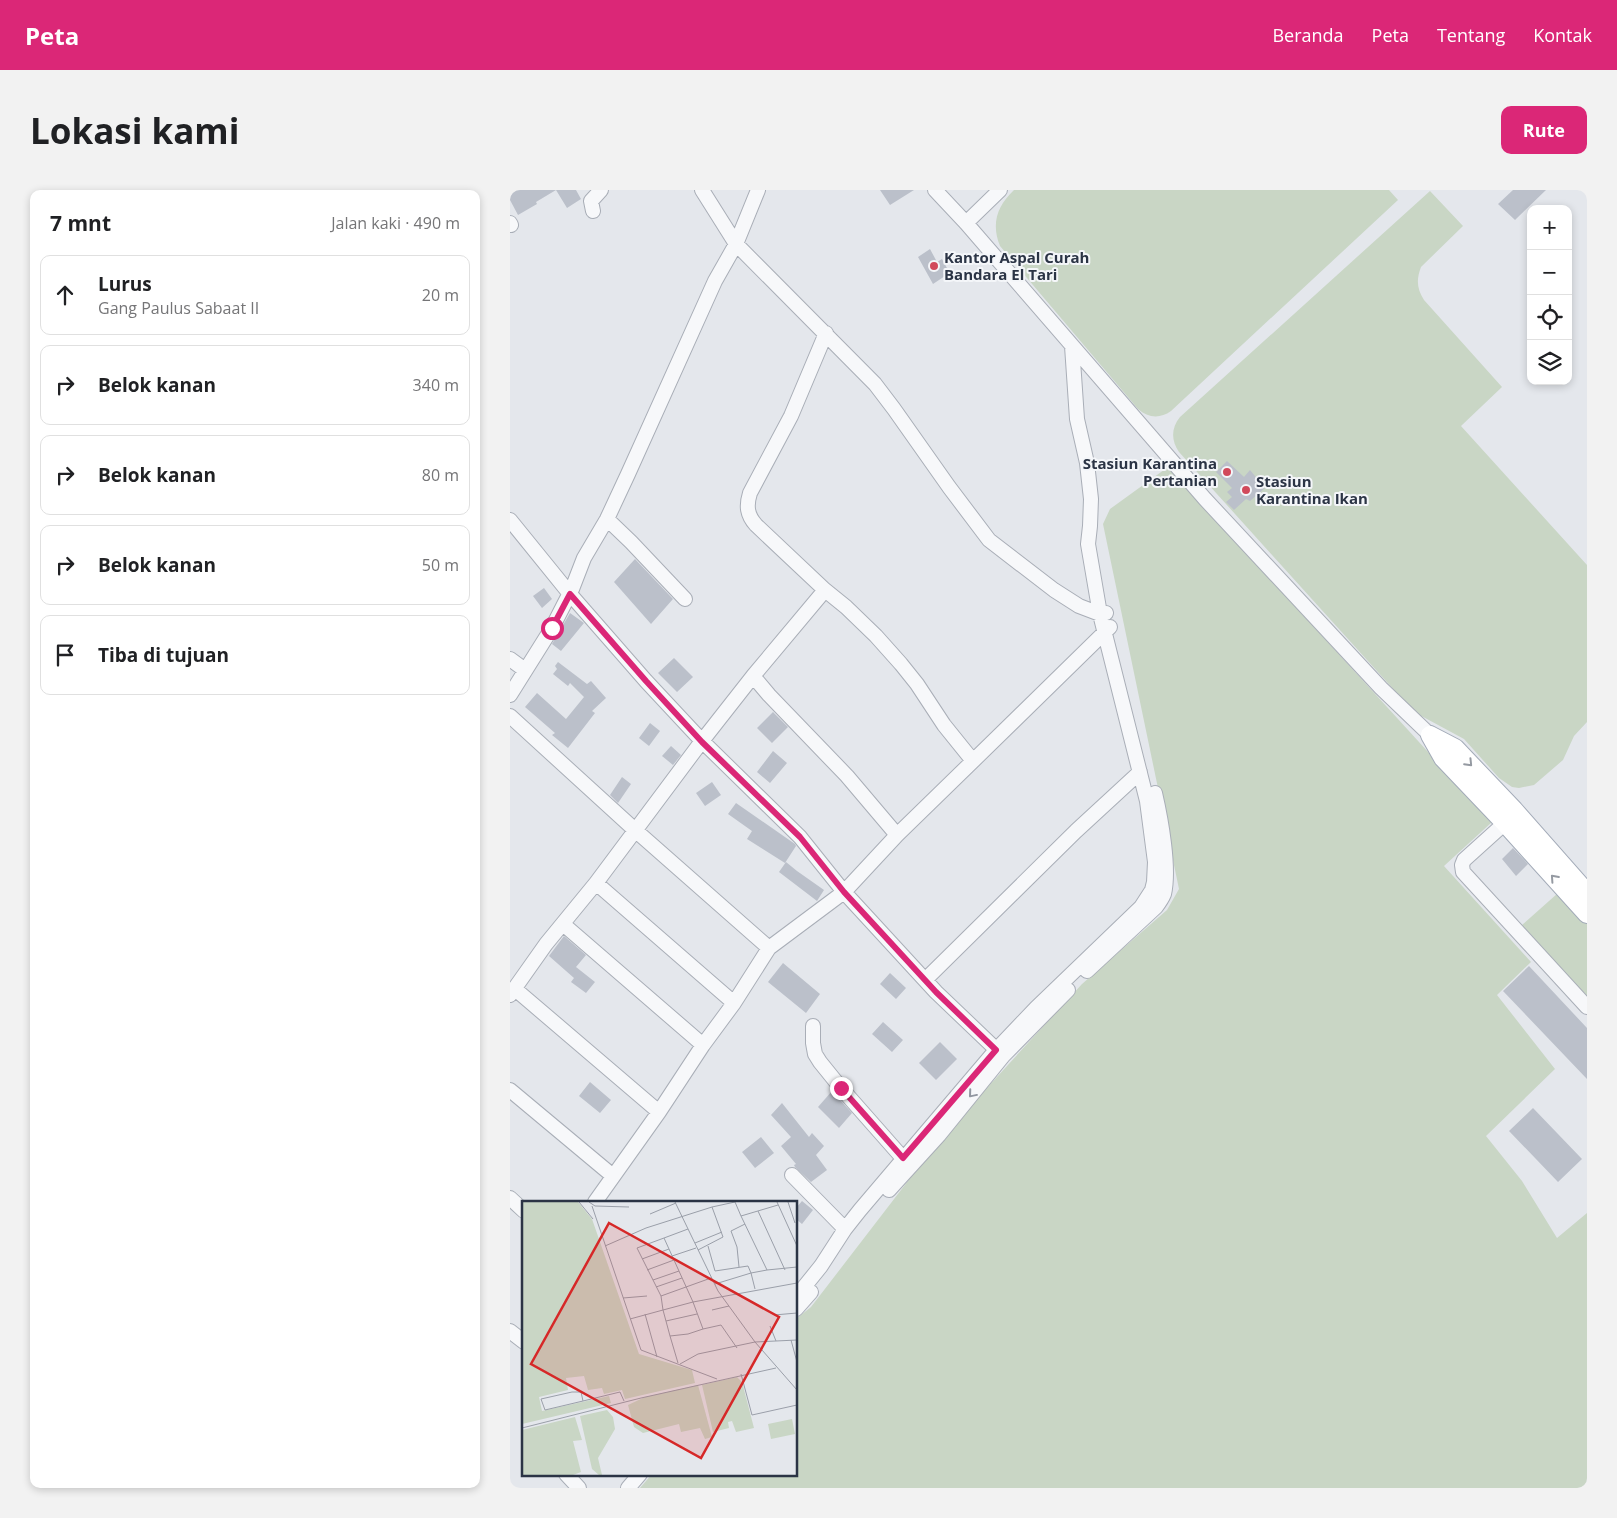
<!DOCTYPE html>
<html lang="id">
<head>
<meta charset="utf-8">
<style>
	body { margin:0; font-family:"Open Sans",sans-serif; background:#f2f2f2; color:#202124 }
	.controls { position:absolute; right:15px; top:15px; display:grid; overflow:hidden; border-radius:10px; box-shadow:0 2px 8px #0003 }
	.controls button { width:45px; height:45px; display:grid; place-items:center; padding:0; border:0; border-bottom:1px solid #e0e0e0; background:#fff; color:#202124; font:25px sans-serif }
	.stop { position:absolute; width:15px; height:15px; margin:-11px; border:4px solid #db2777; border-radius:50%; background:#fff }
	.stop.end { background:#db2777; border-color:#fff; box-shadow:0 1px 5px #0008 }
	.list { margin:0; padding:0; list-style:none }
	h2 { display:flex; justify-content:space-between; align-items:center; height:65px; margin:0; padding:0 20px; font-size:21px }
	h2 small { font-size:16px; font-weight:400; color:#757577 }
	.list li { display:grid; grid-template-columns:32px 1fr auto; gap:15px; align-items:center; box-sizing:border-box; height:80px; margin:0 10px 10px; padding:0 10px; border:1px solid #e0e0e0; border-radius:10px }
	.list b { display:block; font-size:19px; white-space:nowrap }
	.list p { margin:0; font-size:16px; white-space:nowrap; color:#757577 }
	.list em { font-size:16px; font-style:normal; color:#757577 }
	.icon { flex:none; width:28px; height:28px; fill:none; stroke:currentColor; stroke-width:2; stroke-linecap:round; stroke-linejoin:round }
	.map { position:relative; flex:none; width:1077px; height:1298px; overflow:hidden; border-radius:10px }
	header { display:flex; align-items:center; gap:30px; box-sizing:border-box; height:70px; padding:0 25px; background:#db2777; color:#fff }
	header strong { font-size:24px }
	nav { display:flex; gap:28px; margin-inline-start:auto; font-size:18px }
	.intro { display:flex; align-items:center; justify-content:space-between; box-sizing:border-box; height:120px; padding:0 30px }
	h1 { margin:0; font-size:35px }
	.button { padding:12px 22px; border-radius:10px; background:#db2777; color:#fff; font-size:18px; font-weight:700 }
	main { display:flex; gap:30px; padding:0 30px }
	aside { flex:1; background:#fff; border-radius:10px; box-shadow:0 2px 8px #0003 }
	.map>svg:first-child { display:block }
	.green { fill:#c9d6c5 }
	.building { fill:#bbc0ca }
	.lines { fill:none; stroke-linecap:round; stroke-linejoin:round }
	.minor-casing { stroke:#a9aeb7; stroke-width:16 }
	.major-casing { stroke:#a3abb8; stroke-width:20 }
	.minor { stroke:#f7f8fa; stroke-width:14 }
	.major { stroke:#fff; stroke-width:18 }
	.oneway { stroke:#959aa2 }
	.oneway2 { stroke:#9196a0 }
	.route { stroke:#db2777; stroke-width:6 }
	.poi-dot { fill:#d1495b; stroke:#f4f6f9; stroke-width:2 }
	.labels { text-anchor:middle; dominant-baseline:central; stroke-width:4; stroke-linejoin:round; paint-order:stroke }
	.poi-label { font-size:15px; font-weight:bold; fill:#2b3445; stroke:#f4f6f9; text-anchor:start }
	.inset-road { fill:none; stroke:#9a9fa9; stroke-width:1 }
	.view { fill:#d62828; fill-opacity:0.15; stroke:#d62828; stroke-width:2.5 }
	.inset-edge { fill:none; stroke:#2b3445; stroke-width:2.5 }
</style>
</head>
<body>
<header>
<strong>Peta</strong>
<nav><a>Beranda</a><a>Peta</a><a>Tentang</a><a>Kontak</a></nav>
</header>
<div class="intro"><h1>Lokasi kami</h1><a class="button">Rute</a></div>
<main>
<aside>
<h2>7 mnt<small>Jalan kaki · 490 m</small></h2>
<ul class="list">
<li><svg class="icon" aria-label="ahead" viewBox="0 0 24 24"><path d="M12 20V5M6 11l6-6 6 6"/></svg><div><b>Lurus</b><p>Gang Paulus Sabaat II</p></div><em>20 m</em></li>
<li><svg class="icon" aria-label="right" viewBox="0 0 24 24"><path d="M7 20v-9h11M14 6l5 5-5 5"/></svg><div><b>Belok kanan</b></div><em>340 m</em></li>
<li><svg class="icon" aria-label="right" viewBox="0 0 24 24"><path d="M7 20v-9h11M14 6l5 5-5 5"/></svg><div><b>Belok kanan</b></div><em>80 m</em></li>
<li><svg class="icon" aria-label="right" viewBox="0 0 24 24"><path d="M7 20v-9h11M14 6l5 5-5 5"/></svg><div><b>Belok kanan</b></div><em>50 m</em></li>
<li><svg class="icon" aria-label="arrive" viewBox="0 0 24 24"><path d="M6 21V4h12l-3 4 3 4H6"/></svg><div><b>Tiba di tujuan</b></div></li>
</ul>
</aside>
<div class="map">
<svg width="1077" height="1298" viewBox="0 0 1077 1298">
	<rect width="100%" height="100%" fill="#e4e7ec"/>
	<!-- green -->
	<path class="green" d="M504,0H879L888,10L661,221C650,229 638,228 628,219L490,56C481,34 487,16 504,0Z
		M920,1L953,36L911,77C906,90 907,99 914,110L992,197L951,236L1077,375V532L1064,546L1053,570L1024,595L1009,598L1002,597L989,588L954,549L904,522L669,262C661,250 661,238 670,227Z
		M658,277L982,632L934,676L1021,772L987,805L1045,879L976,946L1012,991L1047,1048L1077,1023V1298H130L142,1284H286V1129L301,1117L431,948L572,794L657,720L669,699L593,334L600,319Z
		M1048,703L1077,734V807L1012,735Z"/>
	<!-- building -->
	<path class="building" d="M0,0H66L71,9L57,18L46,0L26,12L27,14L8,25L0,10Z
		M370,0H404L380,15Z
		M1003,0H1036L1005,30L988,14Z
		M420,59L427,72L432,69L438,80L433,82L435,86L423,94L408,67Z
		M717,271L734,287L740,280L755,298L740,311L736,309L724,320L716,312L722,307L717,302L722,298L706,282Z
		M125,369L163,409L141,434L104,392Z
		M34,398L42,409L32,418L23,406Z
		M60,423L74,433L51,461L42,454Z
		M164,468L183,487L167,502L148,483Z
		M48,472L77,494L81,491L96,508L82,521L85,523L58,558L42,545L45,543L15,517L27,503L56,529L74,507L60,493L58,496L43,484L47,479L45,476Z
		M263,522L278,537L262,553L247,538Z
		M140,533L150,541L139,556L129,548Z
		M161,556L171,565L163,575L152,566Z
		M263,561L277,573L260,593L247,582Z
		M112,587L121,594L108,613L100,605Z
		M202,592L211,605L195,616L186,603Z
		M226,613L285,654L286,656L275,673L237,649L242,641L218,624Z
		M1003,658L1018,674L1006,686L992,669Z
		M276,672L287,681L314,700L307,711L269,682Z
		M54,746L76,765L66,777L85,792L76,803L61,792L64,788L39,766Z
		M273,773L310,804L296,823L258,792Z
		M1019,776L1077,838V889L993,801Z
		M380,783L396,798L386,809L370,794Z
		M373,832L393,850L382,862L362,844Z
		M430,852L447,869L426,890L409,873Z
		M80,892L101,910L90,923L69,906Z
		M322,901L342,923L329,938L308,917Z
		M272,913L299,947L302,943L314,956L306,965L317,980L301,992L285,977L284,975L286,974L271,956L281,947L261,925Z
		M1023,918L1072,969L1048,992L999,941Z
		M251,947L264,963L245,978L232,962Z
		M292,1011L303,1020L292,1034L286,1029V1018Z"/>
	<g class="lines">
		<defs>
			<path id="minor" d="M192,0L226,54L365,194L384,219L439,297L479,350L544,400L569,416L590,424L596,423
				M425,0L456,33L695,309L871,498L920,545
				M83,21L81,11L91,0
				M0,33L1,35
				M456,33L490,0
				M97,329L121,352L175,409
				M0,330L60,404L136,491L192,551L243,486L315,400L336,417L366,446L391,474L407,494L434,535L463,571L387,645L334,702L426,802L493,866
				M315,400L246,335C237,325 236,316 240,303L281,226L316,143
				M0,469L15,480
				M243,486L259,505L337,586L387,645
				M0,505L42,438L62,399L74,368L97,329L118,284L205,91L226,54L248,0
				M0,526L125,640L259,758
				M463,571L600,437
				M995,633L954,670L952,675L953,682L1077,817
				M86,693L224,813
				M53,734L193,855
				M577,781L646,717C649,713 652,709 654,704C660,678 651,629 645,603
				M415,790L566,641L630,582
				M5,799L149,922
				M0,805L36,754L86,693L192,551L290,647L334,702L259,758L224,813L193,855L149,922L85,1012
				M303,836V853L305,864L310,872L331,898L398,974
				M0,900L103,986
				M282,985L335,1039
				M379,1000L429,945L493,866L558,800
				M0,1008L14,1021
				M286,1107L311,1076L335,1039L350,1020L486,860L526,818L631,717L642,700L644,692L645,672L637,611L590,424L578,354L580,336L581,309L577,273L567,229L562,156
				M286,1119L301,1102
				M0,1141L14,1152
				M56,1284L69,1298
				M118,1298L130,1284"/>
			<path id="major" d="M920,545L933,568L993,631L1077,724
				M920,545L945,558L1004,620L1077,703"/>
		</defs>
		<!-- minor casing -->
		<use href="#minor" class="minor-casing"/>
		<!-- major casing -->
		<use href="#major" class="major-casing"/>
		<!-- minor -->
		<use href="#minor" class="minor"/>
		<!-- major -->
		<use href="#major" class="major"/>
	</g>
	<!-- one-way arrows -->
	<defs><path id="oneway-chevron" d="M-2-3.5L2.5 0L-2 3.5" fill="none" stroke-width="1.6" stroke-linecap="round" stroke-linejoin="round" transform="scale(1.25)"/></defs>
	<g class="oneway">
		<use href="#oneway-chevron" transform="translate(959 573) rotate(46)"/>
		<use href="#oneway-chevron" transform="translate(1044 688) rotate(-132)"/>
	</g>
	<use class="oneway2" href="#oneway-chevron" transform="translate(462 904) rotate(130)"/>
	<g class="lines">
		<!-- route -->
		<path class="route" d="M42,438L60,404L136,491L192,552L290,647L334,702L426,802L486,860L393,968L331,898"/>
	</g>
	<!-- markers -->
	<g class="poi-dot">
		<circle cx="424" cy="76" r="5"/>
		<circle cx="717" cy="282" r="5"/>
		<circle cx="736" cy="300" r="5"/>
	</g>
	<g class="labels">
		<!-- poi labels -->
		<g class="poi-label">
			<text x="434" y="67">Kantor Aspal Curah<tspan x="434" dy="17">Bandara El Tari</tspan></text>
			<text x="707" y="273" text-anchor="end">Stasiun Karantina<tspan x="707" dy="17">Pertanian</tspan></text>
			<text x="746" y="291">Stasiun<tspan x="746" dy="17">Karantina Ikan</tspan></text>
		</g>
	</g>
	<!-- overview -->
	<g transform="translate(12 1011)">
		<rect width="275" height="275" fill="#e4e7ec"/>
		<path d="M0,1H56L70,18L117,153L170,169L173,182L103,198L100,189L82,193L80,187L66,189L62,175L44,177L46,189L17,196L20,210L87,195L89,202L0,223ZM215,176L220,181L232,227L214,231L210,220L206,221L207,227L191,231L180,184ZM176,184L190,236L183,238L178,227L159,231L157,223L121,232L112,226L106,204L123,196ZM85,209L91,216L93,228L76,257L80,274H77L70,268L58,215ZM53,216L60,239L51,240L59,271L51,274H0V229ZM270,218L273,233L249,238L246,223Z" fill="#c9d6c5"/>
		<path class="inset-road" d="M57,1L71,18M67,1L73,5L107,6M153,1L196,90L233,141L275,189M213,1L219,15M255,1L275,45M266,1L273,22M70,5L119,149L195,178M190,6L213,1M236,10L263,69M128,13L154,2M142,37L115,47L139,95L141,109L171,101L142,37L166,28M173,42L200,31M83,45L124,27L190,6L201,36L176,49M186,45L193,70L226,65L229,72L245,69L219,15L256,4M150,55L174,47M120,58L147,48M217,66L215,46L209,30L223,23M125,69L152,59M245,69L275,66M131,79L157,70M193,83L229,72L233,88M134,86L160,77M139,95L189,77M101,97L125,95M190,109L207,105M123,113L135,156M252,114L275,112M108,118L141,109L148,135L166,133L181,128L171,101L275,82M144,120L175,113M248,125L254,140M181,128L199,124L215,147M148,135L156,162M269,139L275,161M158,163L176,153L233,141L275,139M219,173L230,214L275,204M119,197L254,167M61,200L59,191H50L19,198L23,209L61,200L98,191L102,200M0,227L119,197"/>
		<path class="view" d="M87,22L257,116L179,257L9,163Z"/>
		<rect width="275" height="275" class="inset-edge"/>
	</g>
</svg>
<div class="controls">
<button>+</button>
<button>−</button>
<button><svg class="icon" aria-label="locate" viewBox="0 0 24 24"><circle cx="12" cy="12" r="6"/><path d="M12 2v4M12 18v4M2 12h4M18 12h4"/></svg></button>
<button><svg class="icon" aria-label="layers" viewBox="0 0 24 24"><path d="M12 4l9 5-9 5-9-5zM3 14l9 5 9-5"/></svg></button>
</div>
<div class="stop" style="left:42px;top:438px"></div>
<div class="stop end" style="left:331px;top:898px"></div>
</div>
</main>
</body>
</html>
